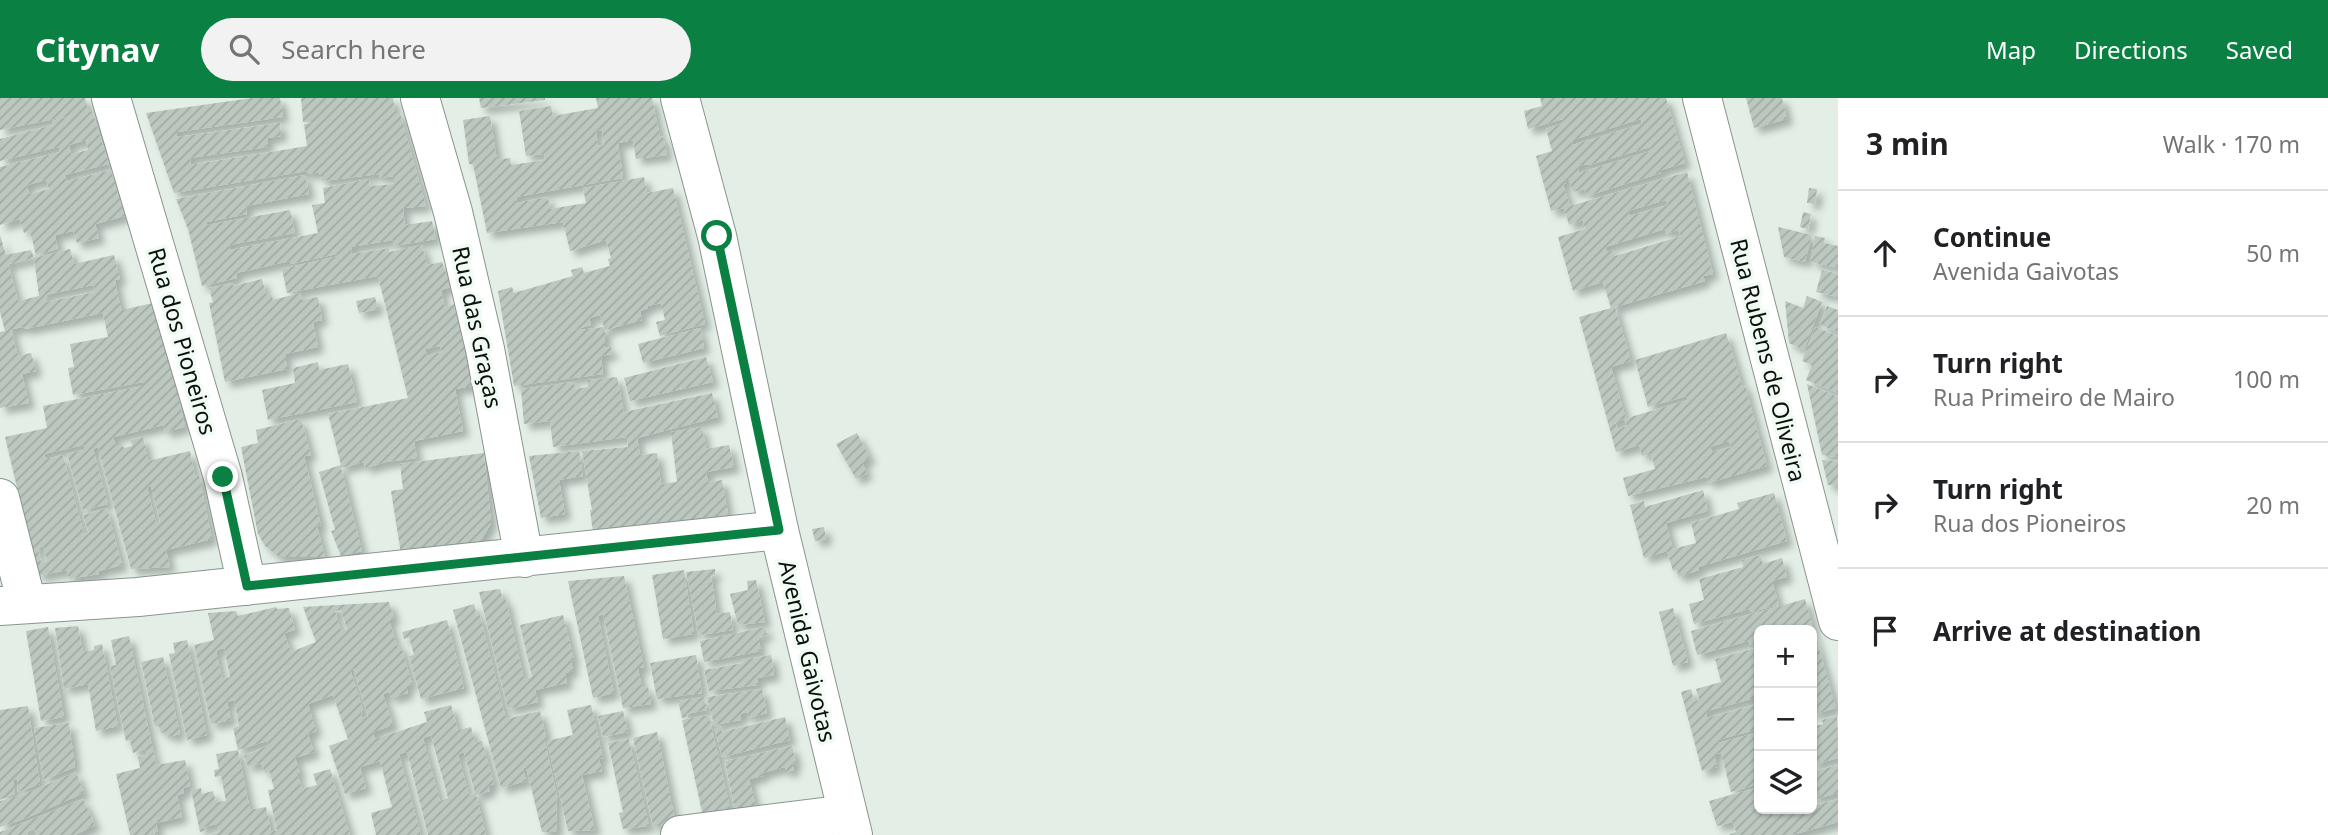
<!DOCTYPE html>
<html lang="en">
<head>
<meta charset="utf-8">
<style>
	body { margin:0; font-family:"Noto Sans",sans-serif; background:#f2f2f2; color:#202124 }
	.controls { position:absolute; right:21px; bottom:21px; display:grid; overflow:hidden; border-radius:10px; box-shadow:0 2px 5px #0004 }
	.controls button { width:63px; height:63px; display:grid; place-items:center; padding:0; border:0; border-bottom:2px solid #e0e0e0; background:#fff; color:#202124; font:35px sans-serif }
	.stop { position:absolute; width:21px; height:21px; margin:-16px; border:5px solid #0b8043; border-radius:50%; background:#fff }
	.stop.end { background:#0b8043; border-color:#fff; box-shadow:0 2px 7px #0008 }
	.list { margin:0; padding:0; list-style:none }
	h2 { display:flex; justify-content:space-between; align-items:center; height:91px; margin:0; padding:0 28px; font-size:30px }
	h2 small { font-size:23px; font-weight:400; color:#757577 }
	.list li { display:grid; grid-template-columns:46px 1fr auto; gap:21px; align-items:center; box-sizing:border-box; height:126px; padding:0 28px; border-top:2px solid #e0e0e0 }
	.list b { display:block; font-size:26px; white-space:nowrap }
	.list p { margin:0; font-size:23px; white-space:nowrap; color:#757577 }
	.list em { font-size:23px; font-style:normal; color:#757577 }
	.icon { flex:none; width:38px; height:38px; fill:none; stroke:currentColor; stroke-width:2; stroke-linecap:round; stroke-linejoin:round }
	.map { position:relative; flex:none; width:1838px; height:737px; overflow:hidden }
	header { display:flex; align-items:center; gap:42px; box-sizing:border-box; height:98px; padding:0 35px; background:#0b8043; color:#fff }
	header strong { font-size:33px }
	nav { display:flex; gap:38px; margin-inline-start:auto; font-size:24px }
	.search { width:490px; height:63px; background:#f2f2f2; display:flex; align-items:center; gap:18px; box-sizing:border-box; padding:0 24px; border-radius:38px; color:#757577; font-size:26px }
	main { display:flex }
	aside { flex:1; background:#fff }
	.map>svg:first-child { display:block }
	.building { fill:url(#building-hatch); fill-rule:evenodd; filter:url(#shadow) }
	.lines { fill:none; stroke-linecap:round; stroke-linejoin:round }
	.street-casing { stroke:#8a958d; stroke-width:40 }
	.secondary-casing { stroke:#8a958d; stroke-width:40 }
	.street { stroke:#fff; stroke-width:38 }
	.secondary { stroke:#fff; stroke-width:38 }
	.route { stroke:#0b8043; stroke-width:9 }
	.labels { text-anchor:middle; dominant-baseline:central; stroke-width:7; stroke-linejoin:round; paint-order:stroke }
	.street-label { font-size:23px; fill:#0c100d; stroke:#f0fcf3 }
</style>
</head>
<body>
<header>
<strong>Citynav</strong>
<div class="search"><svg class="icon" aria-label="search" viewBox="0 0 24 24"><circle cx="10" cy="10" r="6"/><path d="M15 15l6 6"/></svg>Search here</div>
<nav><a>Map</a><a>Directions</a><a>Saved</a></nav>
</header>
<main>
<div class="map">
<svg width="1838" height="737" viewBox="0 0 1838 737">
	<defs>
		<pattern id="building-hatch" width="6" height="6" patternUnits="userSpaceOnUse" patternTransform="scale(1.75)"><rect width="6" height="6" fill="#bcc8bf"/><path d="M-1 1l2-2M0 6l6-6M5 7l2-2" fill="none" stroke="#a0aba3"/></pattern>
		<filter id="shadow"><feDropShadow dx="6" dy="6" stdDeviation="3.5" flood-color="#0004"/></filter>
	</defs>
	<rect width="100%" height="100%" fill="#e2eee6"/>
	<!-- building -->
	<path class="building" d="M0,0H85L89,14L92,13L109,66L65,77L67,83L111,72L125,118L95,126L99,140L77,145L73,133L55,137L58,151L36,157L30,133L24,135L20,121L0,127V69L60,54L59,49L0,63V41L53,27L52,23L75,17L0,32ZM86,42L88,52L71,56L69,47ZM46,82L49,91L29,96L27,87Z
		M252,0H280L283,19L177,34V39L280,25L281,38L267,40L268,49L190,60L191,67L307,48L304,26L315,25L303,24L301,0H393L395,15H400L426,108L403,110L405,127L432,123L436,141L394,148L393,142L351,149L352,156L389,150V154L422,147L427,167L442,164L451,189L441,192L445,209L454,206L473,288L455,291L463,333L414,343L417,360L386,364L365,370L364,364L341,370L362,453L341,458L331,433L335,432L319,374L341,367L328,316L408,300L378,178L287,195L282,171L338,158L337,156L290,166V163L236,175L237,180L202,188L188,131L176,101L305,77L309,96L246,108L247,116L207,124V127L290,112L295,135L229,147L230,152L318,135L312,107L325,105L323,90L369,81L370,88L394,86V78L379,80V76L322,83L319,74L307,76V73L174,95L146,15ZM440,248L442,254L427,258L425,251Z
		M479,0H545V2L481,10Z
		M596,0H652L660,39L663,38L667,57L636,61L633,42L618,45L623,80L516,99L517,105L548,99L550,111L586,105L583,90L644,79L647,95L673,90L705,226L660,238L656,224L665,222L661,205L648,208V210L640,213L642,222L605,232V250L611,249L612,256L601,258L603,276L514,288L498,193L512,189L514,195L573,178L571,172L582,169L584,175L610,168L608,161L611,160L606,142L570,153L563,124L487,135L473,66H469L463,22L490,18L497,62L510,60L511,67L545,62L544,56L526,58L519,13L551,8L553,18L598,10ZM602,32L604,47L598,48L596,33ZM600,217L604,229L570,233L591,227L589,220Z
		M1540,0H1666L1685,65L1661,72V75L1587,98L1584,91L1573,94L1568,79L1565,80L1566,85L1563,86L1570,108L1687,74L1713,176L1703,178L1705,183L1615,209L1631,263L1611,269L1626,321L1615,324L1617,331L1627,328L1624,321L1688,302L1687,298L1648,309L1635,262L1726,235L1742,287H1745L1767,368L1708,385L1707,379L1628,398L1623,380L1655,371L1651,356L1642,358L1639,347L1616,354L1579,219L1611,210L1603,184L1573,193L1558,139L1585,131L1583,122L1569,127L1564,110L1551,113L1536,58L1552,53L1546,31L1564,25L1563,21L1528,31L1524,13L1542,8ZM1641,21L1642,26L1573,47L1572,42ZM1650,49L1651,53L1579,75L1578,68L1588,66L1589,67ZM1666,102L1668,107L1630,118L1628,113ZM1665,131L1666,136L1678,132L1681,138L1615,158L1613,152L1607,154L1605,149ZM1729,343L1731,349L1712,354L1710,349Z
		M1746,0H1782L1787,21L1754,30Z
		M1809,90L1817,91L1815,106L1807,105Z
		M1803,114L1811,116L1808,131L1800,129Z
		M1778,129L1812,137L1805,164L1784,159Z
		M0,137L6,157L31,152L34,160L8,166L18,203L39,198L34,160L70,151L74,166L114,157L120,181L115,182L121,212L158,204L185,329L165,334L164,327L113,339L116,349L123,348L124,350L132,348L131,342L143,339L148,363L190,353L195,378L199,377L212,441L166,452L170,469L131,471L98,349L93,351L108,406L83,412L67,356L84,352V347L44,356L46,361L63,357L84,436L89,435L83,417L107,410L122,467L99,473V476L69,481L67,472L38,478L5,339L47,330L43,308L143,288V284L73,297L68,270L74,269L70,246L108,239L103,215L25,231L24,229L11,231L18,258L31,255L36,273L22,276L29,305L0,310V234L5,233L0,214ZM93,187L95,194L46,204L45,197ZM151,388L160,424L156,425L147,389ZM43,448L47,463L41,465L38,450Z
		M1815,138L1825,140L1824,145L1838,148V170L1811,164Z
		M1822,172L1838,176V199L1816,194Z
		M262,181L266,197L271,196L273,202L300,195L302,202L318,199L322,222L313,224L318,249L285,256L287,271L225,284L209,205L213,204L209,190L232,185L233,188Z
		M1807,198L1822,204L1804,252L1789,245L1785,203L1803,210Z
		M375,199L378,211L359,215L356,203Z
		M1827,208L1838,212V234L1820,227Z
		M1815,229L1838,238V295L1806,282L1812,267L1802,263Z
		M700,230L704,250L643,265L638,246Z
		M706,259L713,284L630,303L624,280Z
		M318,264L319,272L348,266L357,304L268,322L262,292L295,285L293,270Z
		M617,279L624,314L712,295L718,319L637,340L640,357L657,355L661,386L677,384L671,334L702,329L706,351L729,347L734,369L706,374L708,384L722,382L728,416L714,423L594,441L590,412H592L582,353L628,349L627,339L553,349L550,323L524,326L521,291L574,284L575,291L588,289V282Z
		M1807,286L1838,299V359L1822,357Z
		M301,321L311,357L304,358L321,427L317,428L325,459H279L265,448L258,436L241,349L258,345L256,332Z
		M857,335L870,360L862,364L867,375L856,381L836,346Z
		M579,353L583,378L559,382L565,416L541,420L529,358Z
		M484,355L491,425L477,449L401,456L391,393L403,391L400,366Z
		M1822,362L1838,363V388L1828,387Z
		M1703,392L1708,413L1666,425L1673,451L1696,445L1691,425L1739,411L1737,405L1774,395L1787,443L1698,469L1699,472L1679,479L1677,472L1673,473L1667,453L1644,460L1630,407L1644,403L1645,409Z
		M824,429L826,441L815,443L812,431Z
		M1760,457L1763,466L1782,460L1787,479L1772,483L1779,507L1751,514L1750,511L1694,526L1689,506L1704,502L1699,481L1743,469L1742,462Z
		M715,471V477L711,478L717,516L730,514L733,532L699,537L686,474Z
		M684,472L694,536L663,541L652,477Z
		M624,478L644,570H638L642,590L648,589L651,606L623,610L603,516L598,518L614,595L593,600L568,483Z
		M756,482L765,524L738,527L730,496L748,492L747,483Z
		M500,491L503,502H506L524,581L532,579L520,527L563,517L574,562L571,563L573,573L565,575L567,585L535,592L538,604L508,611L479,494Z
		M1805,501L1836,610L1812,617V595L1816,594L1814,587H1817L1815,581L1812,582V532H1759V545L1750,547L1749,543L1697,557L1691,533Z
		M389,504L394,520L389,522L397,548L401,547L412,586L406,588L408,595L391,600L389,594L383,596L393,627L373,634L375,641L427,624L424,614L451,607L458,632L471,629L475,645L482,643L494,686L488,688L490,693L476,697L486,737H428L407,654L399,656L421,737H376L371,715L392,709L380,663L360,669L366,690L345,696L329,648L348,641L333,597L308,606L316,633L308,636L314,654L295,660L300,674L297,675L302,691L317,687L313,676L330,671L350,737H210L219,734L217,726L204,729V733L200,734L191,692L201,690L202,696L213,693L216,704L226,703L221,678L215,679L214,672L219,671L216,656L238,652L250,712L266,709L271,733H277L268,692L274,691L270,674L265,675L261,665L248,669L244,658L269,647L267,643L238,652L233,630L239,628L234,602L227,604L231,622L211,626L194,547L214,542L208,515L236,513L238,518L276,509L277,511L289,510L295,532L284,535L291,554L316,544L303,509ZM341,512L347,531L341,533L335,513ZM224,550L230,579L222,581L216,552ZM353,570L368,618L362,620L361,613L363,612L350,571ZM431,637L448,700L440,703L423,640ZM464,654L475,695L469,697L458,656Z
		M474,506L477,518L480,517L506,621L540,613L546,638L544,639L558,702H556L557,734H542L526,669L523,670L526,683L501,690L453,512Z
		M1673,510L1688,564L1673,568L1659,514Z
		M447,522L464,590L421,601L409,558L414,557L409,539L404,541L402,534Z
		M78,528L83,554L94,552V548L102,546L118,628L96,633L88,586L64,591L55,530Z
		M48,529L64,619L41,623L26,533Z
		M765,529L767,537L758,539L761,553L704,564L700,543Z
		M129,538L156,667L185,662L190,688L183,690L184,695L177,697L182,719L156,725L158,736L154,737H130L116,676L140,670L138,659L147,657L146,651L133,655L130,642L126,643L110,568L116,567L111,542Z
		M187,542L207,637L187,642L169,556L175,555L173,545Z
		M1759,549V599L1707,613L1706,616L1707,620L1759,606V631L1717,642L1718,645L1759,634V686L1731,694L1721,655L1714,656L1717,669L1702,673L1681,594L1691,591L1694,603L1699,602L1696,591L1721,584L1715,561Z
		M696,557L702,595L657,601L650,565Z
		M771,557L774,577L757,580L758,587L709,593L704,572L743,565L742,562Z
		M163,559L180,636L168,639L167,634L161,635L159,628L155,629L141,564Z
		M762,591L767,615L748,620L747,614L740,616L741,622L714,627L707,599Z
		M704,599L707,612L686,616L688,619L682,620L678,603Z
		M591,607L603,660L599,661L602,673L582,677L595,732L568,733L547,643L573,637L567,612Z
		M28,608L40,686L18,694L17,682H13L15,696L0,702V612Z
		M623,613L628,634L603,639L598,618Z
		M709,617L732,719L704,723L682,622Z
		M1837,618L1838,660L1816,666L1817,670L1812,672V629L1823,626L1822,622Z
		M785,619L790,642L722,659L714,629L720,628L722,634Z
		M69,625L75,669L44,682L34,630Z
		M657,634L676,727L653,728L633,640Z
		M629,641L649,728L623,731L619,715L623,714L608,645Z
		M792,648L796,665L792,666L794,672L785,674V669L762,675L763,678L749,681L757,713L736,718L725,663Z
		M1838,667V695L1812,702V674Z
		M76,674L84,695L24,721L0,729V703L22,697Z
		M1759,689V711H1812V708L1838,701V724L1792,737H1728L1736,734L1733,724L1717,728L1709,703Z
		M83,701L95,727L75,737H37L34,730L27,734L28,737H0V734Z"/>
	<g class="lines">
		<defs>
			<path id="street" d="M111,0L223,379L247,488
				M420,0L453,114L485,251L524,460
				M0,400L27,506
				M0,508L138,499L779,432
				M680,737L847,716"/>
			<path id="secondary" d="M680,0L717,138L779,432L853,737
				M1702,0L1838,523"/>
		</defs>
		<!-- street casing -->
		<use href="#street" class="street-casing"/>
		<!-- secondary casing -->
		<use href="#secondary" class="secondary-casing"/>
		<!-- street -->
		<use href="#street" class="street"/>
		<!-- secondary -->
		<use href="#secondary" class="secondary"/>
	</g>
	<g class="lines">
		<!-- route -->
		<path class="route" d="M223,379L247,488L779,432L717,138"/>
	</g>
	<g class="labels">
		<!-- street labels -->
		<g class="street-label">
			<text transform="translate(478 229) rotate(78)">Rua das Graças</text>
			<text transform="translate(183 243) rotate(74)">Rua dos Pioneiros</text>
			<text transform="translate(1769 262) rotate(76)">Rua Rubens de Oliveira</text>
			<text transform="translate(808 553) rotate(77)">Avenida Gaivotas</text>
		</g>
	</g>
</svg>
<div class="controls">
<button>+</button>
<button>−</button>
<button><svg class="icon" aria-label="layers" viewBox="0 0 24 24"><path d="M12 4l9 5-9 5-9-5zM3 14l9 5 9-5"/></svg></button>
</div>
<div class="stop" style="left:717px;top:138px"></div>
<div class="stop end" style="left:223px;top:379px"></div>
</div>
<aside>
<h2>3 min<small>Walk · 170 m</small></h2>
<ul class="list">
<li><svg class="icon" aria-label="ahead" viewBox="0 0 24 24"><path d="M12 20V5M6 11l6-6 6 6"/></svg><div><b>Continue</b><p>Avenida Gaivotas</p></div><em>50 m</em></li>
<li><svg class="icon" aria-label="right" viewBox="0 0 24 24"><path d="M7 20v-9h11M14 6l5 5-5 5"/></svg><div><b>Turn right</b><p>Rua Primeiro de Mairo</p></div><em>100 m</em></li>
<li><svg class="icon" aria-label="right" viewBox="0 0 24 24"><path d="M7 20v-9h11M14 6l5 5-5 5"/></svg><div><b>Turn right</b><p>Rua dos Pioneiros</p></div><em>20 m</em></li>
<li><svg class="icon" aria-label="arrive" viewBox="0 0 24 24"><path d="M6 21V4h12l-3 4 3 4H6"/></svg><div><b>Arrive at destination</b></div></li>
</ul>
</aside>
</main>
</body>
</html>
